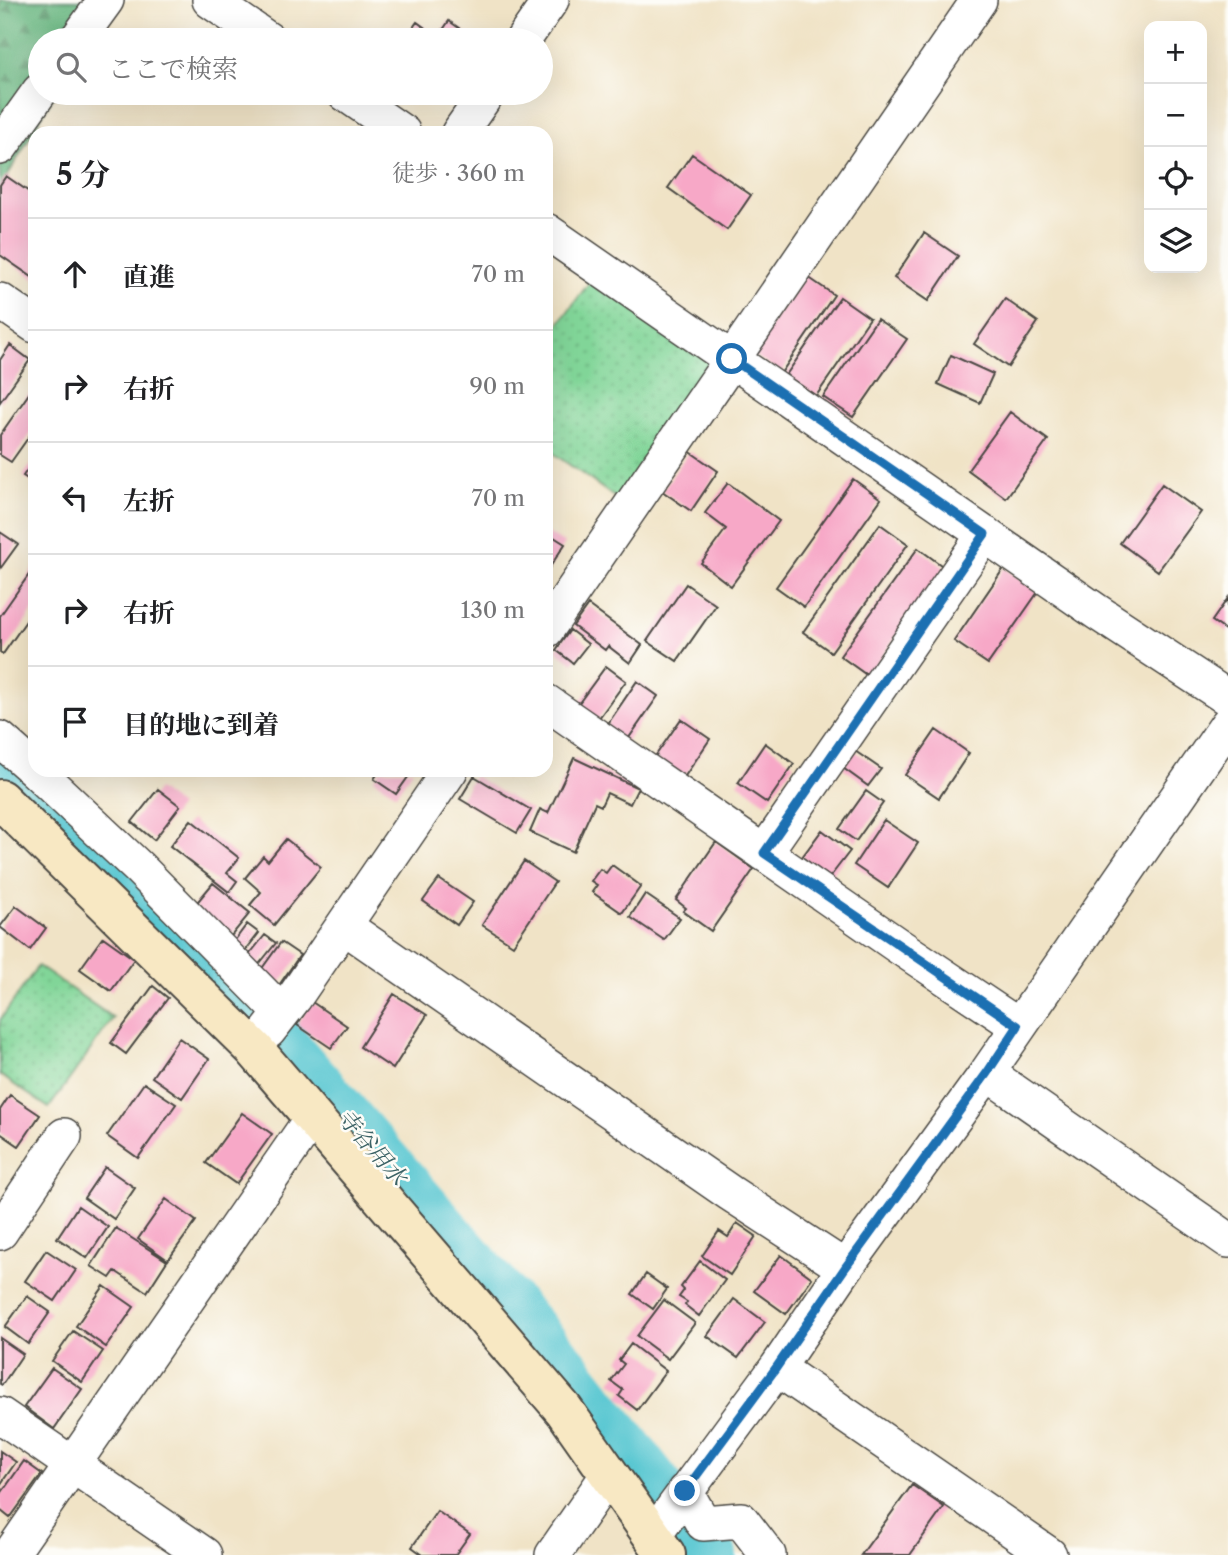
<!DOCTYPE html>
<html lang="ja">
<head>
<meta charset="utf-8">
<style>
	body { margin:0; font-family:"Libre Caslon Text","Noto Serif JP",serif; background:#f2f2f2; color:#202124 }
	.controls { position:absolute; right:21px; top:21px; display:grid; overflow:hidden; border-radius:14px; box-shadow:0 7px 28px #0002 }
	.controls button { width:63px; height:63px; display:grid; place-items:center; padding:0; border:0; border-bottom:2px solid #e0e0e0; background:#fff; color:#202124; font:35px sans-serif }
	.stop { position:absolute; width:21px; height:21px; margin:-16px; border:5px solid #1f6fb2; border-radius:50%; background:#fff }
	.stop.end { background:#1f6fb2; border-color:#fff; box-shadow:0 2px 7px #0008 }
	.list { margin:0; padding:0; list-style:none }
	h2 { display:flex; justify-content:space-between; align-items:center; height:91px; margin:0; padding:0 28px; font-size:30px }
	h2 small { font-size:23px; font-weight:400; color:#757577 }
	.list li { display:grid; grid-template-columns:46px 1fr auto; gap:21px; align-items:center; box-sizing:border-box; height:112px; padding:0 28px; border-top:2px solid #e0e0e0 }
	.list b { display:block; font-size:26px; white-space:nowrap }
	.list em { font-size:23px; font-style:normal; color:#757577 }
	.icon { flex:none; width:38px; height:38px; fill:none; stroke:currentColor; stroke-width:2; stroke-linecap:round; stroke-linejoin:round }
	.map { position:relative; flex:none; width:1228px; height:1555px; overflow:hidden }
	.search { position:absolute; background:#fff; box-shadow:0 7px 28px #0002; left:28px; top:28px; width:525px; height:77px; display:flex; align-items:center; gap:18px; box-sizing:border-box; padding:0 24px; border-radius:38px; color:#757577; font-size:26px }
	.panel { position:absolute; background:#fff; box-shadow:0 7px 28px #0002; left:28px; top:126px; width:525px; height:651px; border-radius:21px }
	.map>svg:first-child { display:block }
	.grass { fill:url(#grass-dots); stroke:#568062; stroke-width:2 }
	.forest { fill:url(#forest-firs); stroke:#4a7056; stroke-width:2 }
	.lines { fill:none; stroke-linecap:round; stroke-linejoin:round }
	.river { stroke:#5ac7d2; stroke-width:52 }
	.building { fill:#f7a8c7 }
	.street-casing { stroke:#494742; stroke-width:38 }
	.secondary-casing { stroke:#494742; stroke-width:42 }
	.street { stroke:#fff; stroke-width:35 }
	.secondary { stroke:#f8e8c3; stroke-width:38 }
	.route { stroke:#1f6fb2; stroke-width:9 }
	.labels { text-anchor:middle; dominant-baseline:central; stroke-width:5; stroke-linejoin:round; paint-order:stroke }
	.water-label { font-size:23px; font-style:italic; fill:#3b6265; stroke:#fdfcf7 }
</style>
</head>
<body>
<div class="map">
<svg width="1228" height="1555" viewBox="0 0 1228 1555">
	<defs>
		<pattern id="grass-dots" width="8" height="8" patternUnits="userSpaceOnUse" patternTransform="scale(1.75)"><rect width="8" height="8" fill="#81d598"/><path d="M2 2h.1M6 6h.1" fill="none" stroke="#70b783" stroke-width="1.8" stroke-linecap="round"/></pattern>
		<pattern id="forest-firs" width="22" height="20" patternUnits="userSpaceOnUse" patternTransform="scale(1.75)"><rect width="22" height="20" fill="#68b680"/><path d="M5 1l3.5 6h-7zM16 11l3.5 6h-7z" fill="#569469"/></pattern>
	</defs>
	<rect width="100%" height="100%" fill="#fdfcf7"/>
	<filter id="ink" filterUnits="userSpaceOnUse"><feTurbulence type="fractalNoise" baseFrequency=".0143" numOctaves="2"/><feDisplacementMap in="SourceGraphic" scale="14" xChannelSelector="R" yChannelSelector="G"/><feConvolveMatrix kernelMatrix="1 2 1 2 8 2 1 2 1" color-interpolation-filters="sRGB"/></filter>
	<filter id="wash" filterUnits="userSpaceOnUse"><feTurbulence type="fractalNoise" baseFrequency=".00686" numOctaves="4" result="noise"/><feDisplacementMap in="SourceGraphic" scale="28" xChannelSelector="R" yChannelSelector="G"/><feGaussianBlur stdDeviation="1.57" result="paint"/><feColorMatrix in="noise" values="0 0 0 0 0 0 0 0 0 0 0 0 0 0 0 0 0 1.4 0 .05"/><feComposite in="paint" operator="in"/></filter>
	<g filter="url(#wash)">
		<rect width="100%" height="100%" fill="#f0e3c6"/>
		<!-- grass -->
		<path class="grass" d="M600,268L732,359L630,508L546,448V341Z
			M38,966L113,1018L49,1108L0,1075V1020Z"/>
		<!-- forest -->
		<path class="forest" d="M0,0H108L85,40H40V93H55L0,189Z"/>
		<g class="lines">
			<!-- river -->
			<path class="river" d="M0,769L54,817L155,912L248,1005L564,1368L711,1555"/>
		</g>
		<g id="blocks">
			<!-- building -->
			<path class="building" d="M449,21L476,40H404L417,22L438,37Z
				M692,154L751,195L727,230L668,188Z
				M6,176L35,196V279L0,255V185Z
				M924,233L958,256L928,301L894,278Z
				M805,275L834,295L781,373L751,353Z
				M840,297L870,318L816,396L786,375Z
				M1005,299L1038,322L1008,367L974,344Z
				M877,319L907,339L853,417L823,397Z
				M10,345L30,360L0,402V360Z
				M951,355L993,374L980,403L938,384Z
				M35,385V428L11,462L0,455V435Z
				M1010,412L1048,440L1006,498L968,470Z
				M689,451L718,471L691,511L662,491Z
				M35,459V484L23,476Z
				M853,479L881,499L804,607L776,587Z
				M728,483L779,521L731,586L701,563L726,529L705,513Z
				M1162,484L1201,512L1158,571L1120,543Z
				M880,524L908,544L831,652L803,632Z
				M0,532L18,544L0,569Z
				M546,532L565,544L546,573Z
				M918,548L945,568L868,676L840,656Z
				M35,566V608L3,654L0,652V616Z
				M1004,568L1038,592L988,664L954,641Z
				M686,584L716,605L677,661L647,641Z
				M1228,598V632L1212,621Z
				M588,605L642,645L630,663L608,646L605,650L573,626Z
				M570,630L588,644L573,663L556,650Z
				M606,666L626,681L596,722L576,707Z
				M637,681L658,696L626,742L605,728Z
				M681,719L710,739L683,779L654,758Z
				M936,730L969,753L939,798L905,775Z
				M765,743L794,764L767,803L738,783Z
				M855,751L881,769L868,786L843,768Z
				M574,758L638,788L630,804L607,793L601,806L595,803L573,852L530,832L540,809L548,813Z
				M380,770H413L396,794L374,779Z
				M474,776L531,810L517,833L460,799Z
				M158,789L180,806L154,840L132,822Z
				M866,791L883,803L856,841L839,829Z
				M191,820L239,858L227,873L237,881L229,892L170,846Z
				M884,820L918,843L888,888L854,865Z
				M822,830L850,851L830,877L802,857Z
				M286,839L321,867L274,925L250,905L261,892L245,878L263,856L268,861Z
				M716,842L754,869L711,931L683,911L686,908L676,900Z
				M524,861L555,882L513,945L482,925Z
				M612,865L641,886L622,913L592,892L597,885L591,881L600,869L606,873Z
				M439,879L473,902L457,925L423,901Z
				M213,883L250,913L227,941L194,906Z
				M645,894L680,918L664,940L630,917Z
				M16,906L46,928L30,950L0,927Z
				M247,924L259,933L242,955L230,947Z
				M265,935L276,943L256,968L245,960Z
				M103,937L134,959L111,991L80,969Z
				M281,942L300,955L277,988L258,974Z
				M153,986L168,998L126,1054L111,1043Z
				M394,994L427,1015L393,1069L360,1047Z
				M312,1002L347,1026L331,1048L297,1025Z
				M179,1038L209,1059L182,1098L152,1077Z
				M144,1083L176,1104L138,1158L107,1136Z
				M10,1095L40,1115L19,1146L0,1133V1110Z
				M242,1113L272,1134L236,1184L206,1163Z
				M105,1167L135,1188L114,1219L84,1198Z
				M166,1199L196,1221L168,1260L138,1239Z
				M78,1206L108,1227L87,1258L57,1238Z
				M737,1223L756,1236L730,1275L702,1256L719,1231L728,1237Z
				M116,1228L167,1261L147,1292L115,1271L110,1278L91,1266Z
				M46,1250L76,1270L55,1301L25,1281Z
				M781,1255L812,1278L786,1314L754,1291Z
				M700,1261L725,1280L699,1316L685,1305L687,1302L679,1297L684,1290L681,1287Z
				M646,1274L667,1289L653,1309L632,1294Z
				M104,1286L134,1307L106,1347L76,1326Z
				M27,1296L50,1312L28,1344L5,1327Z
				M734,1299L765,1322L738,1358L707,1336Z
				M664,1300L695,1323L668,1359L637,1336Z
				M73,1331L103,1351L82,1382L52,1361Z
				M0,1338L23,1354L2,1385L0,1384Z
				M631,1344L666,1371L637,1410L619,1396L623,1390L611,1381L624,1364L619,1360Z
				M52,1368L82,1389L54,1429L24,1407Z
				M0,1451L16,1462L0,1485Z
				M24,1461L42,1474L10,1518L0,1510V1495Z
				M912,1485L944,1507L910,1555H861Z
				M437,1511L470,1534L455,1555H423L412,1547Z"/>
		</g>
	</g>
	<g filter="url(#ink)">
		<use href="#blocks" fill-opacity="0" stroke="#494742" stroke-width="2"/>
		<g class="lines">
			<defs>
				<path id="street" d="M210,0L268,40
					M77,40L106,0
					M523,40L551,0
					M345,93L403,133
					M459,133L487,93
					M0,147L40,91
					M546,231L1097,612L1228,698
					M0,301L35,325
					M546,630L979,0
					M546,702L897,945L1018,1026
					M0,739L35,770
					M35,770L139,868L282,1013
					M764,853L985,534
					M344,926L730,1193L845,1268
					M268,1031L294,998L450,770
					M987,1073L1228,1240
					M0,1232L64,1136
					M777,1368L1049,1555
					M0,1415L204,1555
					M685,1491L703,1523L741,1520L768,1555
					M653,1536L777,1368L845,1268L987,1073L1228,724
					M10,1555L313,1117
					M553,1555L609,1474"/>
				<path id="secondary" d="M0,799L254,1049L564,1410L666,1555"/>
			</defs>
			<!-- street casing -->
			<use href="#street" class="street-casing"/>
			<!-- secondary casing -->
			<use href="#secondary" class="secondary-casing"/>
			<!-- street -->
			<use href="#street" class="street"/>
			<!-- secondary -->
			<use href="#secondary" class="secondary"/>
		</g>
	</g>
	<g class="lines" filter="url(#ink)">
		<!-- route -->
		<path class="route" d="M685,1491L776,1368L845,1268L987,1073L1018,1026L764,853L985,534L732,359"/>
	</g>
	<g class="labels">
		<!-- water labels -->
		<g class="water-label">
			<text transform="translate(372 1147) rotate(49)">寺谷用水</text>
		</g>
	</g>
</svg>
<div class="controls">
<button>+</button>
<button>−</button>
<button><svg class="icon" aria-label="locate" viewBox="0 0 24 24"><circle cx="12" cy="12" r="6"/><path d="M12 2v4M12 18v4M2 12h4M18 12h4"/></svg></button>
<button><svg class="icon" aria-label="layers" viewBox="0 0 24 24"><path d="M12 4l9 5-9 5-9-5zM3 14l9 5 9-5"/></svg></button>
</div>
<div class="stop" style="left:732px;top:359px"></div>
<div class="stop end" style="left:685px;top:1491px"></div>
<div class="search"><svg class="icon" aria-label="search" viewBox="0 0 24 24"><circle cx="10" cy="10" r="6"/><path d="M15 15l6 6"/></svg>ここで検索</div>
<section class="panel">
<h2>5 分<small>徒歩 · 360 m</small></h2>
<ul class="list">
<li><svg class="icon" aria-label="ahead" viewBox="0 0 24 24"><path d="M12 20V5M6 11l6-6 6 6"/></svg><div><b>直進</b></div><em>70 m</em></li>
<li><svg class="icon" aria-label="right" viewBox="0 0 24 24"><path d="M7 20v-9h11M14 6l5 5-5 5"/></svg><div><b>右折</b></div><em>90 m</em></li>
<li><svg class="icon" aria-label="left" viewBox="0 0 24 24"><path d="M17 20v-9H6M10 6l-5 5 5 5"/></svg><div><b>左折</b></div><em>70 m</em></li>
<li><svg class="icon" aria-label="right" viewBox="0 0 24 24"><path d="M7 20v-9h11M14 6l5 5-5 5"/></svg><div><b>右折</b></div><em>130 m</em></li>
<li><svg class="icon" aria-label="arrive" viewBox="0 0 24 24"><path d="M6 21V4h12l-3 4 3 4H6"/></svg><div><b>目的地に到着</b></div></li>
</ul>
</section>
</div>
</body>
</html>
